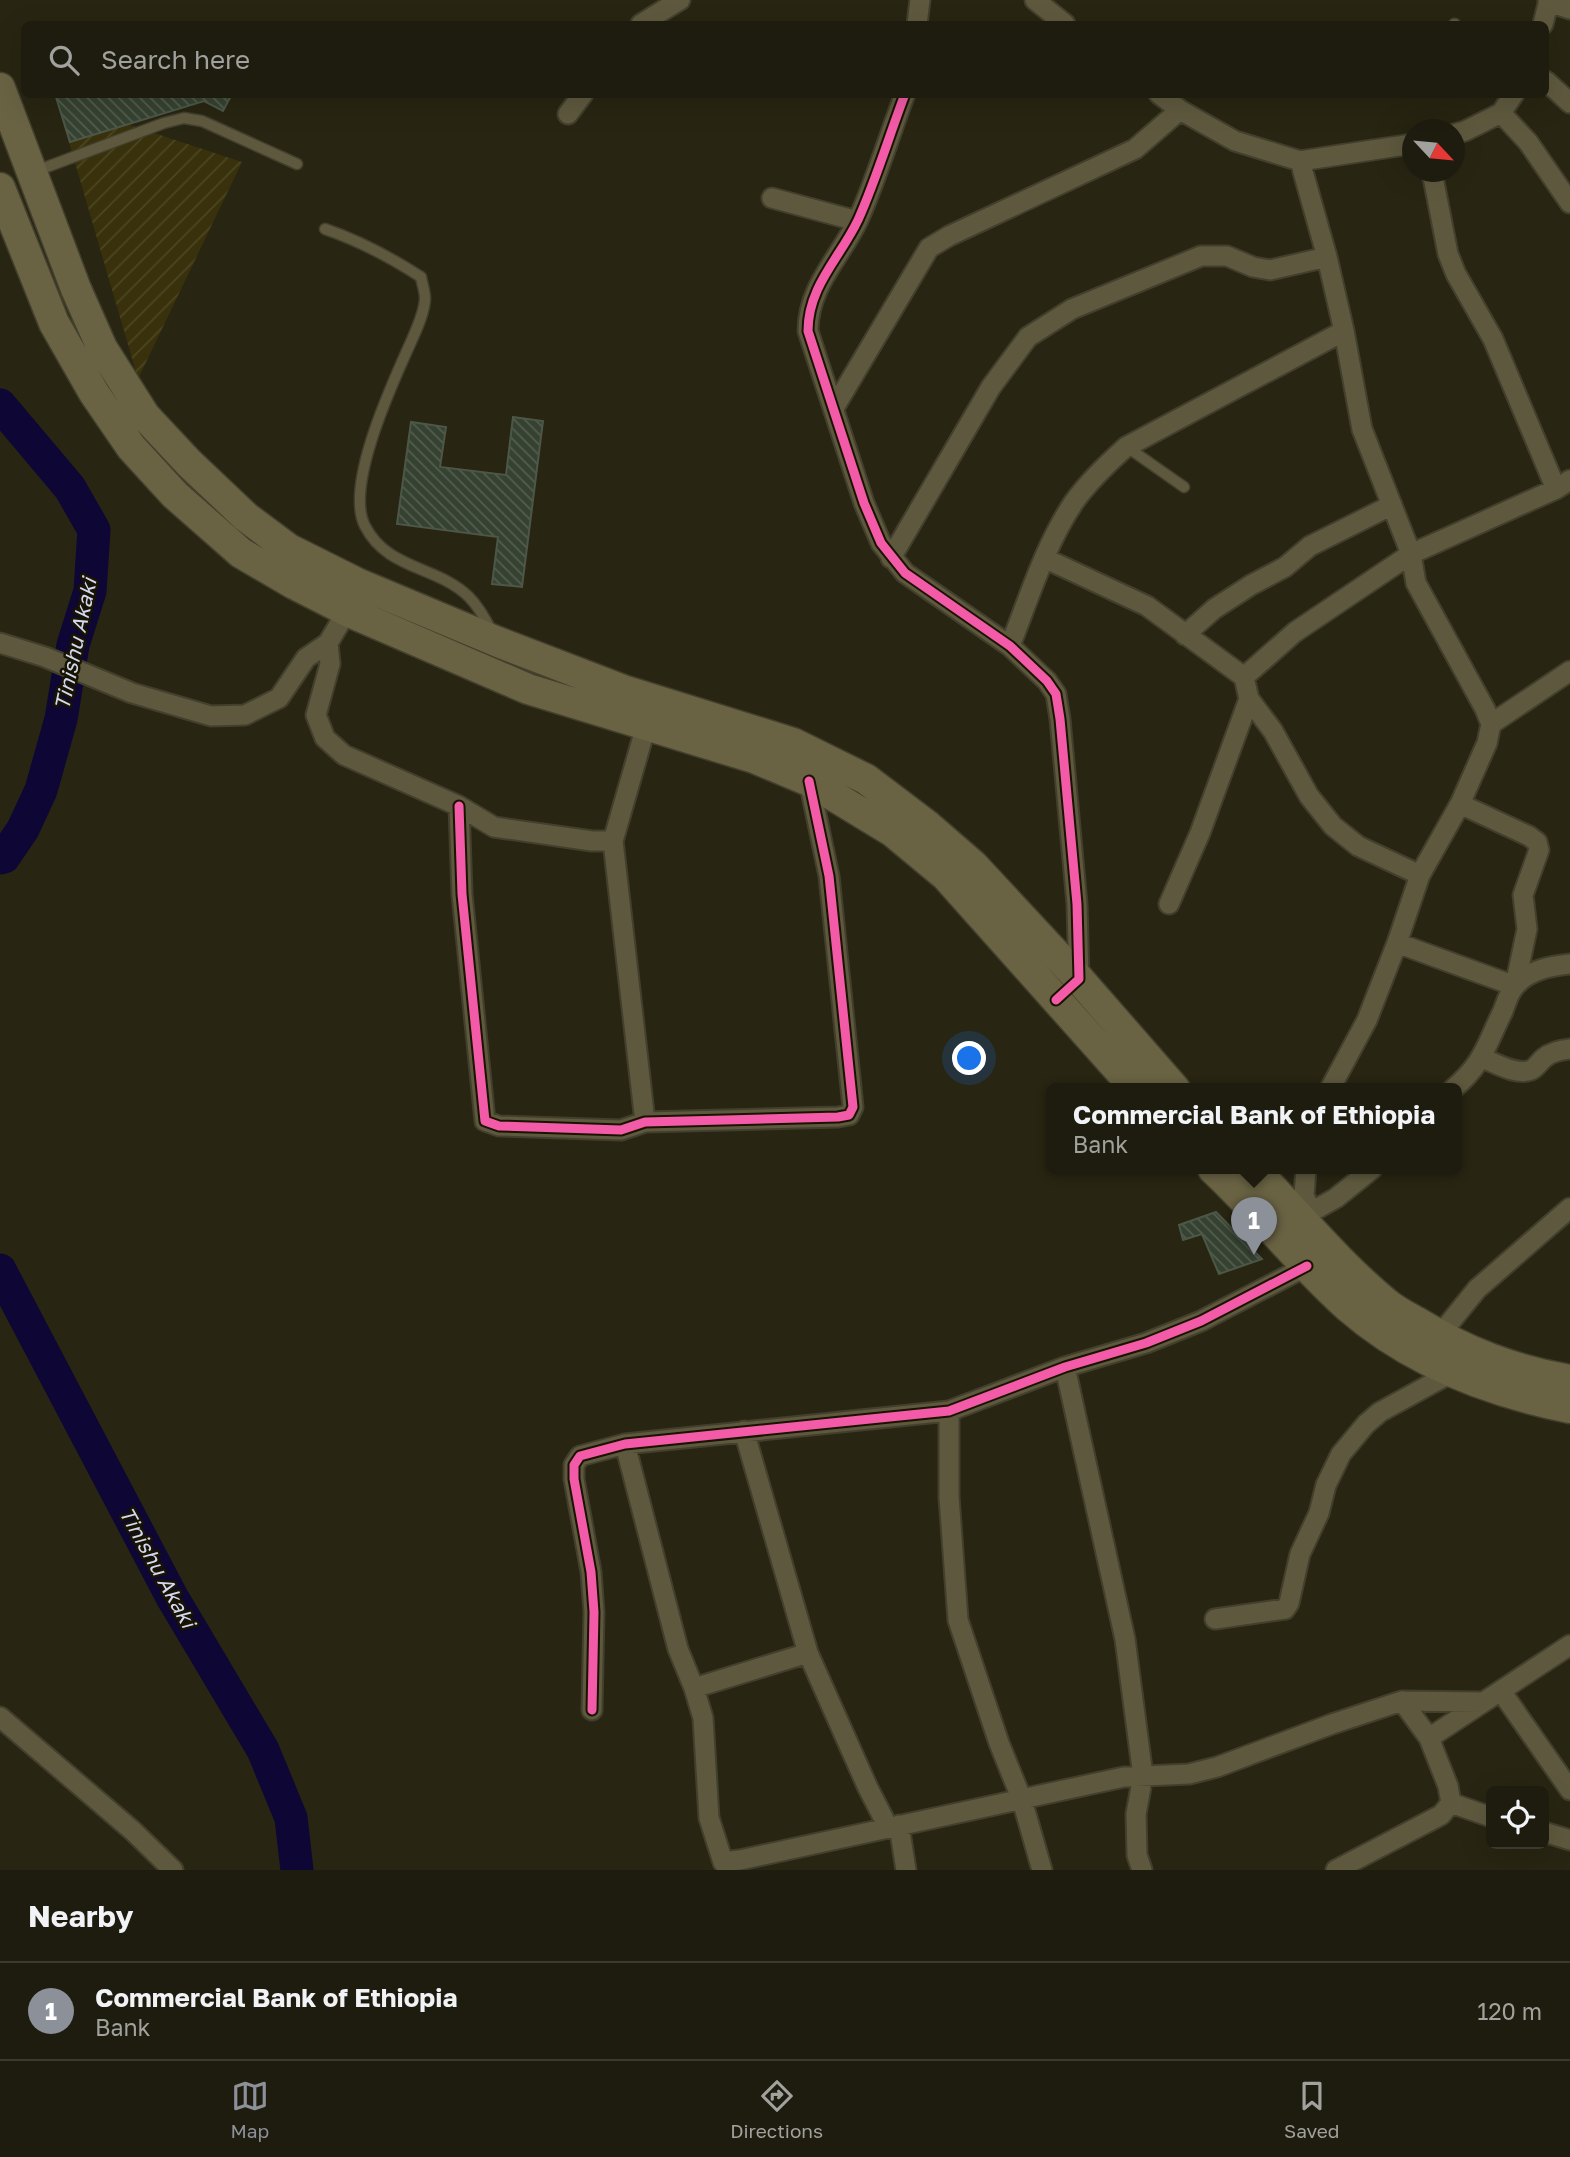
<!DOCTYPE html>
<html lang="en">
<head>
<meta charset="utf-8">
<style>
	body { margin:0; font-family:"Golos Text",sans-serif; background:#2b291c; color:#f1f3f6 }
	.controls { position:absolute; right:21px; bottom:21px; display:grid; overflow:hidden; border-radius:10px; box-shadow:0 7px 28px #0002 }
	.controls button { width:63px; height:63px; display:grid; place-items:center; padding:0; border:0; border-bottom:2px solid #3c3a2e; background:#1e1c0e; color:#f1f3f6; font:35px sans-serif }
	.compass { position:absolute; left:1402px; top:119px; width:63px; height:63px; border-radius:50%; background:#1e1c0e; box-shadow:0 7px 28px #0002; rotate:116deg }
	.you { position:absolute; left:970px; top:1059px; width:24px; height:24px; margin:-18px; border:5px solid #fff; border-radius:50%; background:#1a73e8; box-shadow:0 0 0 10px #1a73e833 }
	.badge { display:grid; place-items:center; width:46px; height:46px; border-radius:50%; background:#8c9099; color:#fff; font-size:23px; font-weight:700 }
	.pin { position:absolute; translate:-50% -58px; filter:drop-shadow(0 2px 4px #0008) }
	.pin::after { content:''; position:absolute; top:37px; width:24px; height:21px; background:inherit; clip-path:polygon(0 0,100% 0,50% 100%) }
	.popup { position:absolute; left:1046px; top:1083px; width:416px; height:91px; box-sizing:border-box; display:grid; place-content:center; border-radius:10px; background:#1e1c0e; filter:drop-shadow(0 2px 5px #0005); font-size:23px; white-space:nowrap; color:#a1a19e }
	.popup b { font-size:26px; color:#f1f3f6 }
	.popup::after { content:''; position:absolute; left:50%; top:100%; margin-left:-14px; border:14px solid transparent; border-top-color:#1e1c0e }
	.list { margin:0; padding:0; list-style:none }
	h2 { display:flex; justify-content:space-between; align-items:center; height:91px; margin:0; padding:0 28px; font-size:30px }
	h2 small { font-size:23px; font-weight:400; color:#a1a19e }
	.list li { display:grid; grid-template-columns:46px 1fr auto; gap:21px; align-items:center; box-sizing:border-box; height:98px; padding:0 28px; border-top:2px solid #3c3a2e }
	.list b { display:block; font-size:26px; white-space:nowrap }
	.list p { margin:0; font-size:23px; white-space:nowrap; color:#a1a19e }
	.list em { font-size:23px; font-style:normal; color:#a1a19e }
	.icon { flex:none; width:38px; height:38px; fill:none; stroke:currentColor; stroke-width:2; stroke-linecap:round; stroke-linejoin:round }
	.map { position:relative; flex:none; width:1570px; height:1870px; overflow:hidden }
	.search { position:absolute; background:#1e1c0e; box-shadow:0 7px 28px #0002; left:21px; right:21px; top:21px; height:77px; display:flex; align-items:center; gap:18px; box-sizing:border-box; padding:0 24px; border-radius:10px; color:#a1a19e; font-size:26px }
	.sheet { height:189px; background:#1e1c0e }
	nav { display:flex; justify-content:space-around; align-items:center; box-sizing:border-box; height:98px; border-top:2px solid #3c3a2e; background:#1e1c0e; font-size:19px; color:#a1a19e }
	nav a { display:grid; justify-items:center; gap:4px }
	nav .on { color:#8c9099 }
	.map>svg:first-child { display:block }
	.industrial { fill:url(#industrial-furrows) }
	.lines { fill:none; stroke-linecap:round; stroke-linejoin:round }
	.river { stroke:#0e0635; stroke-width:33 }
	.building { fill:url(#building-back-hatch); stroke:#4c5747; stroke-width:2 }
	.lane-casing { stroke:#423f2d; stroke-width:13 }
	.street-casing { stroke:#423f2d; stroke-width:23 }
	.primary-casing { stroke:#423f2d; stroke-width:33 }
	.lane { stroke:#5e593e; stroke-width:10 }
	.street { stroke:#5e593e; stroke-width:19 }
	.primary { stroke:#696243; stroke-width:30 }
	.cycleway-casing { stroke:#191400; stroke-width:13 }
	.cycleway { stroke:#f35aa7; stroke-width:9 }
	.labels { text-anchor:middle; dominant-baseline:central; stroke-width:5; stroke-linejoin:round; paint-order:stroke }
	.water-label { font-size:21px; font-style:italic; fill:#d3d8f4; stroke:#191400 }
</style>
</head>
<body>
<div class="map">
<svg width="1570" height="1870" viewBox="0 0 1570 1870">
	<defs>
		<pattern id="industrial-furrows" width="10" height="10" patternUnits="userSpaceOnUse" patternTransform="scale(1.75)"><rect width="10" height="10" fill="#38310b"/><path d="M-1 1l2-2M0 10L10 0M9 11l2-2" fill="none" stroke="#4c4522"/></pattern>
		<pattern id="building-back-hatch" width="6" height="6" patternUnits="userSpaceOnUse" patternTransform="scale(1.75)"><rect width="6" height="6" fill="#364231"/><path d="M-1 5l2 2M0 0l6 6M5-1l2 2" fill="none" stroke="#545d4e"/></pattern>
	</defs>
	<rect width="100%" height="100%" fill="#282512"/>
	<!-- industrial -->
	<path class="industrial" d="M57,101L242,162L138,379Z"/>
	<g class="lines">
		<!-- river -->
		<path class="river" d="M0,405L70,488L94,530L90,591L73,645L61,719L41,790L23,829L4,857L0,858
			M0,1270L172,1597L263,1750L291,1818L297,1870"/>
	</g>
	<!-- building -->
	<path class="building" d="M55,94H232L223,111L204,101L70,142Z
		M513,417L543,421L522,587L492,584L498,537L397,524L411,422L446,427L440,467L506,475Z
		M1216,1212L1262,1259L1219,1274L1202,1234L1183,1240L1179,1225Z"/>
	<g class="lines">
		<defs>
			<path id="lane" d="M1454,24H1455
				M36,171L164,123L184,118L202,121L297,164
				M325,229C360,241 390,257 421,277C422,284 425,291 425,298C425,314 412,339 406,353C389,391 345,488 365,526C387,570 438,566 469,597C479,607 486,620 492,632
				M1127,447L1184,487"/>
			<path id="street" d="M1035,0L1065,24
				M1548,2L1570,9
				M641,24L680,0
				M917,24L920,0
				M1543,24L1549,0
				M1546,81L1570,103
				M905,94C889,136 876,180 858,220C840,258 808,286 808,331L864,503L881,543L905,573L1010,646L1047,681L1056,694L1060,719L1077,904L1079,979L1078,980
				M1159,94L1180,110L1235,141L1300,161L1412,144
				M1501,113L1528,142L1570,203
				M568,114L583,94
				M1454,134L1465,131L1501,113L1514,94
				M1300,161L1327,257L1344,331L1362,429L1411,554L1416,583L1485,709L1491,724L1487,743L1460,804L1420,875L1397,943L1367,1020L1330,1089
				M1432,172L1448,254L1456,274L1493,339L1556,489
				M772,198L857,221
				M834,408L929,248L949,236L1135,149L1180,110
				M891,558L991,387L1028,337L1072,309L1201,256H1227L1253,267L1270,270L1327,257
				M1044,558L1147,606L1244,677L1249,699L1200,833L1169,904
				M1185,635L1214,609L1251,585L1285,567L1310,546L1392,505
				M0,643L45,657L132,693L211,716L245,715L279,698L306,658L328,643L347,611
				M328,643L330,664L316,715L325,738L344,755L459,806L494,827L592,841H613
				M1010,646C1029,598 1045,545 1074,502C1089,481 1107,464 1126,447L1344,331
				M1244,677L1295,632L1411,554L1556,489L1570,480
				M1249,699L1273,731L1309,796L1333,826L1358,846L1420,875
				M1491,724L1570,671
				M459,806L462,894L485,1121L499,1126L621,1130L645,1122L838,1117L849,1115L853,1107L829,876L809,781
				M1397,943L1515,986L1527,929L1523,895L1539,850L1537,842L1529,836L1460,804
				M1482,1058C1495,1063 1517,1076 1531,1070C1536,1068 1539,1062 1544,1058C1551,1052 1560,1050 1570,1049
				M1453,1089C1484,1063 1486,1045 1503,1011C1506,1003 1509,992 1515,986C1528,970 1551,966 1570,964
				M645,1122L613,841L646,726
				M1311,1212L1336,1198L1372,1169
				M1304,1219L1311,1212L1304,1195L1306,1169
				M1439,1336L1477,1289L1570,1208
				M1065,1367L1125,1639L1143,1776L1136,1814L1137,1855L1142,1870
				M949,1411V1497L958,1620L999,1743L1022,1800L1042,1870
				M744,1431L808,1653L868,1788L888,1827
				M625,1444L678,1649L694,1688L703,1718L709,1818L723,1862L729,1870
				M1215,1619L1285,1609L1289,1603L1300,1554L1319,1513L1326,1485L1341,1454L1366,1424L1380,1412L1453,1372
				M694,1688L808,1653
				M1501,1691L1570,1790
				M1402,1701L1483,1702
				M592,1710L594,1612L591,1572L574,1479V1465L580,1456L625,1444L949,1411L1065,1367L1146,1343L1201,1321L1307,1266
				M0,1717L133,1831L173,1870
				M1429,1738L1570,1645
				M1451,1803L1491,1817
				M899,1825L906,1870
				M1544,1832L1570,1840
				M723,1862L740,1860L1124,1777L1189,1774L1217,1767L1332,1724L1402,1701L1429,1738L1448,1786L1451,1803
				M1336,1870L1441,1815L1451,1803"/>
			<path id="primary" d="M0,88L76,289L102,348L145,416L189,463L246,517L289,549L357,583L498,642L623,690L793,743L866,779L928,826L973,865L1079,979L1175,1089
				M0,188L54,323L94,393L131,447L175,495L241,553L294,584L347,611L528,689L754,758L809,781L893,832L946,876L1136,1089
				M1213,1169C1260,1213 1300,1264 1348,1307C1410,1361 1490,1392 1570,1408
				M1254,1169C1297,1213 1338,1263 1385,1302C1394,1310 1406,1316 1417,1322C1466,1352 1513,1370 1570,1380"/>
		</defs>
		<!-- lane casing -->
		<use href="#lane" class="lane-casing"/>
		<!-- street casing -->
		<use href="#street" class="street-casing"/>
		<!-- primary casing -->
		<use href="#primary" class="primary-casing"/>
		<!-- lane -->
		<use href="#lane" class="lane"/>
		<!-- street -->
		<use href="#street" class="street"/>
		<!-- primary -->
		<use href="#primary" class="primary"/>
		<defs>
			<path id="cycleway" d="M905,94C889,136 876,180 858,220C840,258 808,286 808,331L864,503L881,543L905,573L1010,646L1047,681L1056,694L1060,719L1077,904L1079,979L1056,1000
				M459,806L462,894L485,1121L499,1126L621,1130L645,1122L838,1117L849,1115L853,1107L829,876L809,781
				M592,1710L594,1612L591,1572L574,1479V1465L580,1456L625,1444L949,1411L1065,1367L1146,1343L1201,1321L1307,1266"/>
		</defs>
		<!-- cycleway casing -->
		<use href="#cycleway" class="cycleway-casing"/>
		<!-- cycleway -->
		<use href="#cycleway" class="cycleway"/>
	</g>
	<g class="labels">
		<!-- water labels -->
		<g class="water-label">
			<text transform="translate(75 644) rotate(-78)">Tinishu Akaki</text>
			<text transform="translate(158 1567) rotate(61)">Tinishu Akaki</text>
		</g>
	</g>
</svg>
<div class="controls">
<button><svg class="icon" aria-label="locate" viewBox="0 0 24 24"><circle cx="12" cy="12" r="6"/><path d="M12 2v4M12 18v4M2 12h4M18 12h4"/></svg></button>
</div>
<svg class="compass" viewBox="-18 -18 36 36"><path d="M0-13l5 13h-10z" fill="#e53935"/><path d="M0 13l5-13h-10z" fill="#a1a19e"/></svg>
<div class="you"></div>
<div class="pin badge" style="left:1254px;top:1255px">1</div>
<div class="popup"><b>Commercial Bank of Ethiopia</b>Bank</div>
<div class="search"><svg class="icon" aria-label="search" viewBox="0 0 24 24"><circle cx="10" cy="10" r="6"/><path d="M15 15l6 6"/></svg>Search here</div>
</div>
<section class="sheet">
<h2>Nearby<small></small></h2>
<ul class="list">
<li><span class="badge">1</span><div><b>Commercial Bank of Ethiopia</b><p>Bank</p></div><em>120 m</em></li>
</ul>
</section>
<nav>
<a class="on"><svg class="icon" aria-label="map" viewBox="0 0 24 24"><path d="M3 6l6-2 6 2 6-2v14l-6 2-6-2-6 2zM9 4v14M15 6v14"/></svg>Map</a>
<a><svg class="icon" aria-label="directions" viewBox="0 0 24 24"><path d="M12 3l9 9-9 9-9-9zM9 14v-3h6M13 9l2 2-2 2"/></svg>Directions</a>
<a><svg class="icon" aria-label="saved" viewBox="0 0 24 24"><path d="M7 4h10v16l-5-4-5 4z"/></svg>Saved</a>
</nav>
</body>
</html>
